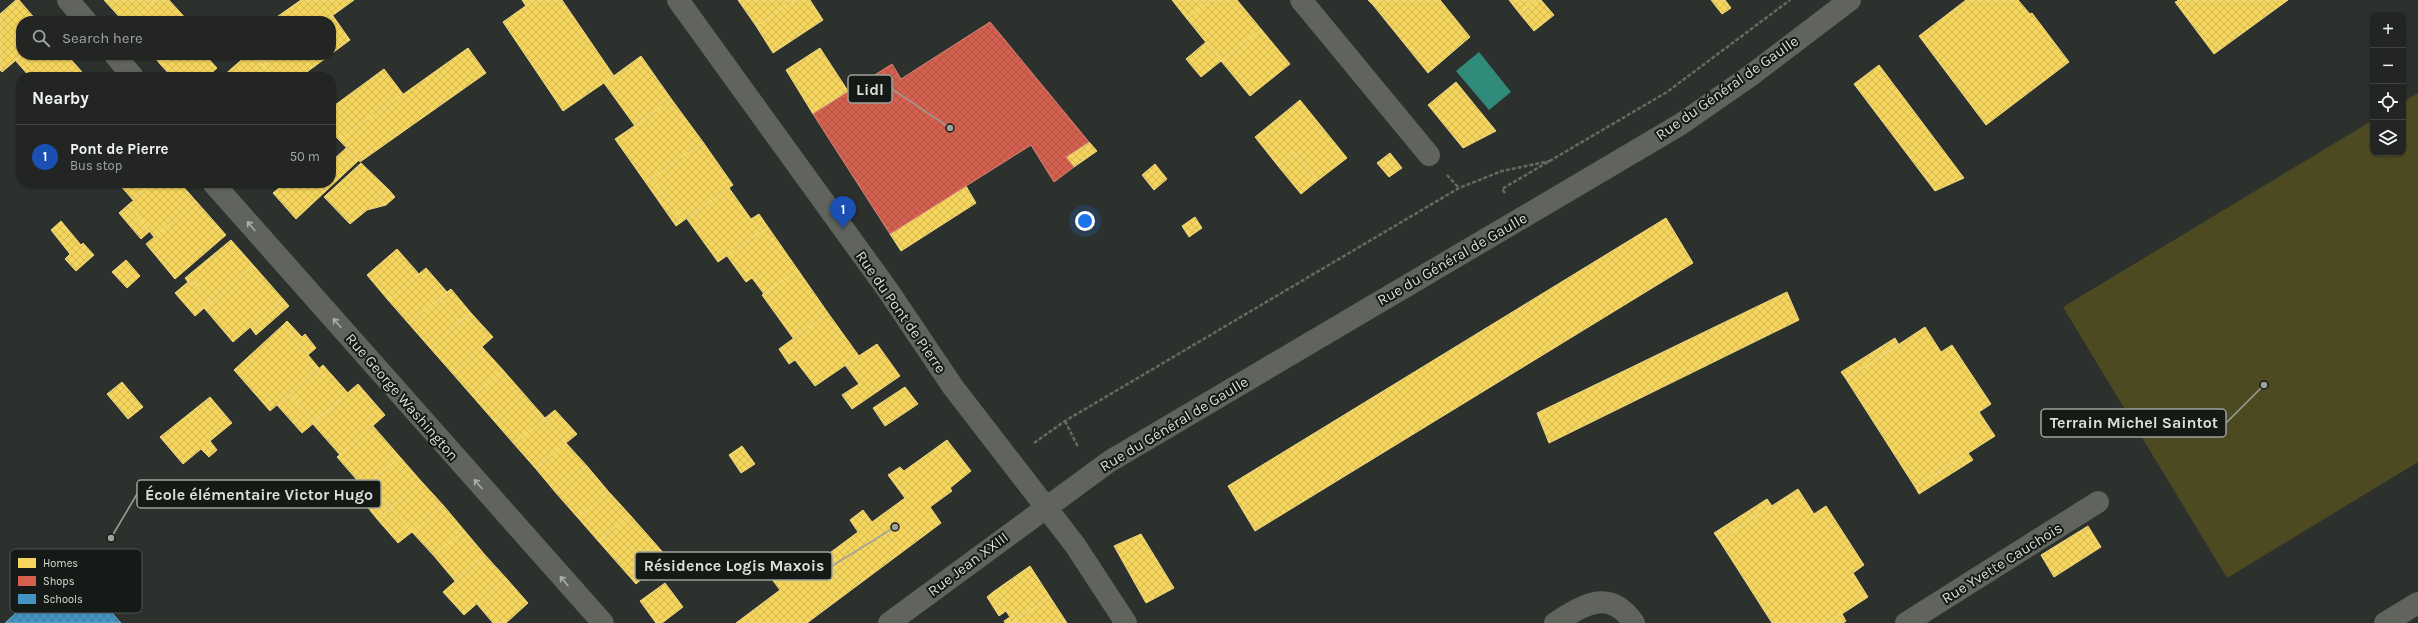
<!DOCTYPE html>
<html lang="en">
<head>
<meta charset="utf-8">
<style>
	body { margin:0; font-family:Karla,sans-serif; background:#2a2d2a; color:#f1f3f6 }
	.controls { position:absolute; right:12px; top:12px; display:grid; overflow:hidden; border-radius:8px; box-shadow:0 1px 3px #0004 }
	.controls button { width:36px; height:36px; display:grid; place-items:center; padding:0; border:0; border-bottom:1px solid #3f4240; background:#222522; color:#f1f3f6; font:20px sans-serif }
	.you { position:absolute; left:1085px; top:221px; width:14px; height:14px; margin:-10px; border:3px solid #fff; border-radius:50%; background:#1a73e8; box-shadow:0 0 0 6px #1a73e833 }
	.badge { display:grid; place-items:center; width:26px; height:26px; border-radius:50%; background:#bca0f2; color:#fff; font-size:13px; font-weight:700 }
	.pin { position:absolute; translate:-50% -33px; filter:drop-shadow(0 1px 2px #0008) }
	.pin::after { content:''; position:absolute; top:21px; width:14px; height:12px; background:inherit; clip-path:polygon(0 0,100% 0,50% 100%) }
	.list { margin:0; padding:0; list-style:none }
	h2 { display:flex; justify-content:space-between; align-items:center; height:52px; margin:0; padding:0 16px; font-size:17px }
	h2 small { font-size:13px; font-weight:400; color:#a2a5a5 }
	.list li { display:grid; grid-template-columns:26px 1fr auto; gap:12px; align-items:center; box-sizing:border-box; height:64px; padding:0 16px; border-top:1px solid #3f4240 }
	.list b { display:block; font-size:15px; white-space:nowrap }
	.list p { margin:0; font-size:13px; white-space:nowrap; color:#a2a5a5 }
	.list em { font-size:13px; font-style:normal; color:#a2a5a5 }
	.icon { flex:none; width:22px; height:22px; fill:none; stroke:currentColor; stroke-width:2; stroke-linecap:round; stroke-linejoin:round }
	.map { position:relative; flex:none; width:2418px; height:623px; overflow:hidden }
	.search { position:absolute; background:#222522; box-shadow:0 1px 3px #0004; left:16px; top:16px; width:320px; height:44px; display:flex; align-items:center; gap:10px; box-sizing:border-box; padding:0 14px; border-radius:16px; color:#a2a5a5; font-size:15px }
	.panel { position:absolute; background:#222522; box-shadow:0 1px 3px #0004; left:16px; top:72px; width:320px; height:116px; border-radius:16px }
	.map>svg:first-child { display:block }
	.pitch { fill:#4d4a22 }
	.water { fill:#318b7b }
	.homes { fill:url(#homes-cross-hatch); stroke:#eed882 }
	.shops { fill:url(#shops-cross-hatch); stroke:#d78677 }
	.schools { fill:url(#schools-cross-hatch); stroke:#70aaca }
	.lines { fill:none; stroke-linecap:round; stroke-linejoin:round }
	.path { stroke:#676a63; stroke-width:2.5; stroke-dasharray:4 2; stroke-linecap:butt }
	.street { stroke:#60645c; stroke-width:22 }
	.oneway { stroke:#a9aea8 }
	.labels { text-anchor:middle; dominant-baseline:central; stroke-width:4; stroke-linejoin:round; paint-order:stroke }
	.street-label { font-size:15px; fill:#dadfda; stroke:#161a16 }
	.key { fill:#161a16; stroke:#515551; stroke-width:1 }
	.key-label { font-size:11px; fill:#dadfda }
	.leader { fill:none; stroke:#9da29d; stroke-width:1.5 }
	.callout-dot { fill:#9da29d; stroke:#161a16; stroke-width:1.5 }
	.callout { fill:#161a16; stroke:#9da29d; stroke-width:1.5 }
	.callout-label { font-size:16px; text-anchor:middle; font-weight:bold; fill:#dadfda }
</style>
</head>
<body>
<div class="map">
<svg width="2418" height="623" viewBox="0 0 2418 623">
	<defs>
		<pattern id="homes-cross-hatch" width="8" height="8" patternUnits="userSpaceOnUse"><rect width="8" height="8" fill="#f6d55c"/><path d="M0 0l8 8M0 8l8-8" fill="none" stroke="#d2b857"/></pattern>
		<pattern id="shops-cross-hatch" width="8" height="8" patternUnits="userSpaceOnUse"><rect width="8" height="8" fill="#d6604d"/><path d="M0 0l8 8M0 8l8-8" fill="none" stroke="#a95749"/></pattern>
		<pattern id="schools-cross-hatch" width="8" height="8" patternUnits="userSpaceOnUse"><rect width="8" height="8" fill="#4393c3"/><path d="M0 0l8 8M0 8l8-8" fill="none" stroke="#427b9c"/></pattern>
	</defs>
	<rect width="100%" height="100%" fill="#2d312d"/>
	<!-- pitch -->
	<path class="pitch" d="M2418,93V462L2227,578L2063,307L2373,120V153H2403V102Z"/>
	<!-- water -->
	<path class="water" d="M1479,52L1511,92L1489,110L1456,71Z"/>
	<!-- homes -->
	<path class="homes" d="M16,0H19L37,21H21L22,55L2,72L0,70V14Z
		M104,0H155L131,21H123Z
		M155,0H169L188,21H131Z
		M301,0H354L325,21H271Z
		M522,0H534L526,6Z
		M534,0H562L614,76L563,111L503,22Z
		M738,0H796L756,26Z
		M796,0H810L823,20L773,53L756,26Z
		M1172,0H1210L1187,19Z
		M1210,0H1237L1261,29L1221,61L1187,19Z
		M1368,0H1379L1373,5Z
		M1379,0H1440L1470,37L1428,73L1373,5Z
		M1509,0H1536L1520,14Z
		M1536,0H1541L1554,15L1534,31L1520,14Z
		M1711,0H1725L1731,8L1722,14Z
		M1966,0H2018L2030,14L2032,13L2069,62L1986,125L1919,36Z
		M2177,0H2288L2214,54L2175,2L2178,1Z
		M333,16L350,40L331,54V21H325Z
		M1261,29L1290,64L1250,96L1221,61Z
		M1206,42L1221,61L1201,77L1186,59Z
		M468,48L486,73L360,162L339,140Z
		M820,48L848,91L813,114L786,70Z
		M22,55H67L82,72L76,77H30L15,60Z
		M153,55H170L160,64Z
		M170,55H205L217,68L207,77H172L160,64Z
		M247,55H254L275,77H254L251,73L247,77H222Z
		M254,55H277L263,65Z
		M277,55H330L300,77H275L263,65Z
		M641,56L672,100L635,126L604,83Z
		M1879,65L1964,178L1935,191L1854,84Z
		M384,69L403,94L339,140L331,132V108Z
		M82,72L87,77H76Z
		M251,73L254,77H247Z
		M1456,82L1496,131L1463,148L1428,105Z
		M672,100L703,142L646,183L615,139Z
		M1300,100L1347,158L1317,181L1294,153L1278,166L1255,137Z
		M703,142L733,185L683,221L652,178Z
		M1089,142L1097,151L1074,167L1066,157Z
		M346,148L359,160L296,219L273,193L285,183H331V162Z
		M1294,153L1317,181L1301,194L1278,166Z
		M1390,153L1402,168L1389,177L1377,163Z
		M361,163L389,190L380,197L386,205L367,210L350,224L324,197Z
		M1155,164L1167,179L1154,190L1142,175Z
		M652,178L683,221L676,226L646,183Z
		M118,183H154L133,200Z
		M154,183H180L196,201L154,237L128,205Z
		M966,186L976,203L901,251L890,234Z
		M729,188L751,219L759,214L768,227L718,262L687,219Z
		M389,190L395,197L386,205L380,197Z
		M196,201L226,235L175,279L146,244Z
		M128,205L150,231L141,239L119,213Z
		M1195,217L1202,228L1189,237L1182,226Z
		M1666,218L1693,263L1255,531L1228,486Z
		M61,221L81,245L83,243L94,255L76,271L65,259L70,254L51,230Z
		M768,227L798,270L764,294L752,278L746,282L727,256Z
		M231,240L254,266L211,302L194,282L190,285L185,278Z
		M397,249L419,274L388,300L367,275Z
		M126,260L140,276L127,288L112,272Z
		M254,266L283,299L233,342L204,308Z
		M426,268L447,292L409,324L388,300Z
		M798,270L828,313L793,338L762,295Z
		M188,282L190,285L194,282L211,302L195,316L175,293Z
		M451,289L471,313L460,323L439,298Z
		M1787,292L1799,320L1549,443L1537,413Z
		M439,298L460,323L430,348L409,324Z
		M283,299L289,306L256,335L250,327Z
		M471,313L493,337L452,373L430,348Z
		M828,313L859,356L815,386L795,360L789,364L779,349Z
		M287,321L302,337L305,334L316,348L308,355L283,325Z
		M283,325L319,368L270,411L234,370Z
		M1925,327L1941,352L1952,345L1991,404L1979,412L1995,436L1915,487L1846,379Z
		M1895,338L1899,345L1846,379L1841,372Z
		M877,344L900,376L852,409L842,395L859,384L845,365Z
		M482,347L503,370L473,397L452,373Z
		M323,365L348,393L315,422L290,394Z
		M503,370L524,394L494,421L473,397Z
		M122,382L143,407L128,419L107,394Z
		M358,384L385,415L340,455L312,423Z
		M905,387L918,404L885,426L873,408Z
		M290,394L315,422L302,433L277,405Z
		M524,394L545,418L514,444L494,421Z
		M210,397L232,423L210,441L217,450L209,457L201,449L183,464L160,437Z
		M555,410L577,434L566,443L545,418Z
		M545,418L566,443L536,469L514,444Z
		M373,426L400,457L364,488L337,457Z
		M947,440L971,471L950,488L952,491L930,507L941,523L807,623H736L780,590L771,578L783,569L792,581L858,532L850,520L863,510L872,522L905,498L888,475L900,467L904,471Z
		M566,443L587,466L556,493L536,469Z
		M742,446L755,464L741,473L729,455Z
		M1968,453L1973,460L1919,494L1915,487Z
		M400,457L421,481L390,508L369,483Z
		M587,466L608,491L578,518L556,493Z
		M421,481L443,505L412,532L390,508Z
		M369,483L390,508L377,519L357,494Z
		M1798,489L1814,514L1826,506L1864,565L1853,573L1868,597L1828,623H1772L1719,540Z
		M608,491L630,515L599,542L578,518Z
		M1767,499L1772,506L1719,540L1714,533Z
		M443,505L464,530L434,556L412,532Z
		M390,508L412,532L398,543L377,519Z
		M630,515L667,557L636,584L599,542Z
		M2088,526L2101,547L2054,577L2041,555Z
		M464,530L485,555L455,581L434,556Z
		M1141,534L1174,588L1146,603L1114,546Z
		M485,555L506,578L464,615L443,592Z
		M1030,566L1050,597L1011,623H1005L1004,621L1010,617L993,592Z
		M506,578L528,603L506,623H493L477,604Z
		M665,583L683,607L662,623H656L640,601Z
		M993,592L1006,611L999,616L987,597Z
		M1050,597L1067,623H1011Z
		M1842,614L1846,621L1843,623H1828Z"/>
	<!-- shops -->
	<path class="shops" d="M990,22L1089,142L1066,157L1074,167L1054,182L1031,145L890,234L813,114L892,64L901,79Z"/>
	<!-- schools -->
	<path class="schools" d="M69,565L121,623H5Z"/>
	<g class="lines">
		<!-- path -->
		<path class="path" d="M1447,175L1459,188
			M1505,193L1502,189L1667,92L1790,0
			M1065,421L1078,447
			M1034,443L1065,421L1459,188L1502,171L1550,161"/>
		<!-- street -->
		<path class="street" d="M68,0L86,21
			M678,0L887,289L953,387L1075,545L1126,623
			M1301,0L1429,155
			M115,55L133,77
			M213,183L603,623
			M889,623L1110,461L1681,124L1750,76L1850,0
			M1555,623C1584,605 1609,587 1634,623
			M1906,623L2098,502
			M2385,623L2418,603"/>
	</g>
	<!-- one-way arrows -->
	<defs><path id="oneway-shaft" d="M-6 0H5M1.5-3L5.5 0L1.5 3" fill="none" stroke-width="1.6" stroke-linecap="round" stroke-linejoin="round"/></defs>
	<g class="oneway">
		<use href="#oneway-shaft" transform="translate(251 226) rotate(-131)"/>
		<use href="#oneway-shaft" transform="translate(337 323) rotate(-131)"/>
		<use href="#oneway-shaft" transform="translate(478 484) rotate(-131)"/>
		<use href="#oneway-shaft" transform="translate(564 581) rotate(-131)"/>
	</g>
	<g class="labels">
		<!-- street labels -->
		<g class="street-label">
			<text transform="translate(1727 88) rotate(-35)">Rue du Général de Gaulle</text>
			<text transform="translate(1452 259) rotate(-30)">Rue du Général de Gaulle</text>
			<text transform="translate(901 312) rotate(55)">Rue du Pont de Pierre</text>
			<text transform="translate(402 397) rotate(49)">Rue George Washington</text>
			<text transform="translate(1174 424) rotate(-31)">Rue du Général de Gaulle</text>
			<text transform="translate(2002 563) rotate(-32)">Rue Yvette Cauchois</text>
			<text transform="translate(968 564) rotate(-37)">Rue Jean XXIII</text>
		</g>
	</g>
	<!-- legend -->
	<rect x="10" y="549" width="132" height="64" rx="6" class="key"/>
	<rect x="18" y="558" width="18" height="10" fill="#f6d55c"/>
	<rect x="18" y="576" width="18" height="10" fill="#d6604d"/>
	<rect x="18" y="594" width="18" height="10" fill="#4393c3"/>
	<g class="key-label">
		<text x="43" y="567">Homes</text>
		<text x="43" y="585">Shops</text>
		<text x="43" y="603">Schools</text>
	</g>
	<!-- callouts -->
	<path class="leader" d="M950 128L892 89M2264 385L2226 423M111 538L137 494M895 527L832 566"/>
	<g class="callout-dot">
		<circle cx="950" cy="128" r="4"/>
		<circle cx="2264" cy="385" r="4"/>
		<circle cx="111" cy="538" r="4"/>
		<circle cx="895" cy="527" r="4"/>
	</g>
	<g class="callout">
		<rect x="848" y="75" width="44" height="28" rx="4"/>
		<rect x="2041" y="409" width="185" height="28" rx="4"/>
		<rect x="137" y="480" width="244" height="28" rx="4"/>
		<rect x="635" y="552" width="197" height="28" rx="4"/>
	</g>
	<g class="callout-label">
		<text x="870" y="95">Lidl</text>
		<text x="2134" y="428">Terrain Michel Saintot</text>
		<text x="259" y="500">École élémentaire Victor Hugo</text>
		<text x="734" y="571">Résidence Logis Maxois</text>
	</g>
</svg>
<div class="controls">
<button>+</button>
<button>−</button>
<button><svg class="icon" aria-label="locate" viewBox="0 0 24 24"><circle cx="12" cy="12" r="6"/><path d="M12 2v4M12 18v4M2 12h4M18 12h4"/></svg></button>
<button><svg class="icon" aria-label="layers" viewBox="0 0 24 24"><path d="M12 4l9 5-9 5-9-5zM3 14l9 5 9-5"/></svg></button>
</div>
<div class="you"></div>
<div class="pin badge" style="left:843px;top:229px;background:#1a4fb4">1</div>
<div class="search"><svg class="icon" aria-label="search" viewBox="0 0 24 24"><circle cx="10" cy="10" r="6"/><path d="M15 15l6 6"/></svg>Search here</div>
<section class="panel">
<h2>Nearby<small></small></h2>
<ul class="list">
<li><span class="badge" style="background:#1a4fb4">1</span><div><b>Pont de Pierre</b><p>Bus stop</p></div><em>50 m</em></li>
</ul>
</section>
</div>
</body>
</html>
